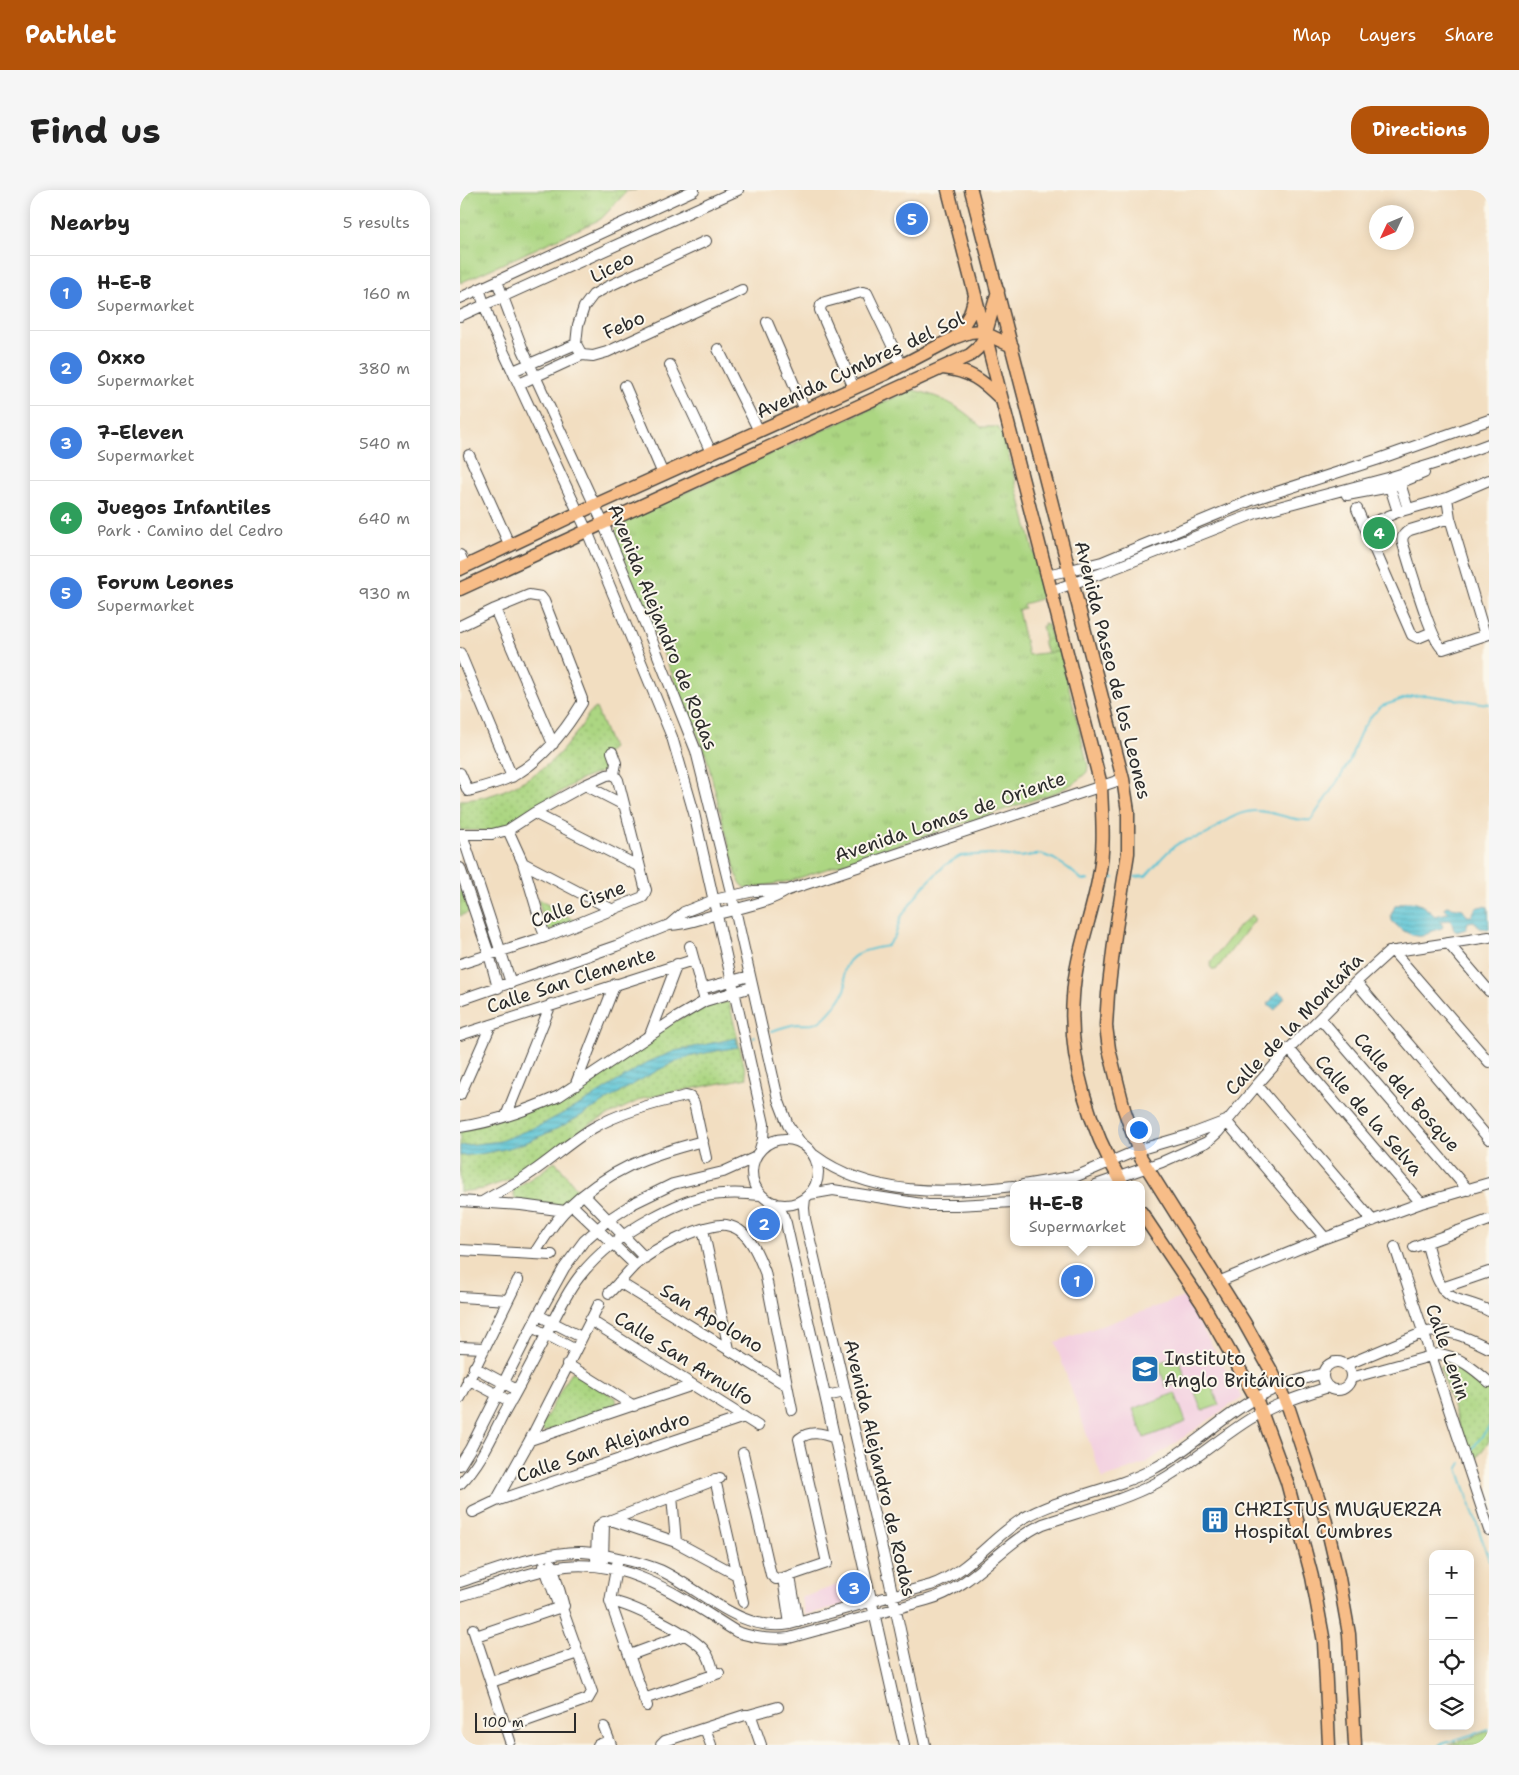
<!DOCTYPE html>
<html lang="en">
<head>
<meta charset="utf-8">
<style>
	body { margin:0; font-family:"Shantell Sans",sans-serif; background:#f6f6f6; color:#222 }
	.controls { position:absolute; right:15px; bottom:15px; display:grid; overflow:hidden; border-radius:10px; box-shadow:0 2px 12px #0003 }
	.controls button { width:45px; height:45px; display:grid; place-items:center; padding:0; border:0; border-bottom:1px solid #e0e0e0; background:#fff; color:#222; font:25px sans-serif }
	.compass { position:absolute; left:909px; top:15px; width:45px; height:45px; border-radius:50%; background:#fff; box-shadow:0 2px 12px #0003; rotate:226deg }
	.scale { position:absolute; left:15px; bottom:12px; width:101px; box-sizing:border-box; padding-left:5px; border:2px solid #2b2b2b; border-top:0; font-size:14px; line-height:18px; white-space:nowrap; color:#2b2b2b; -webkit-text-stroke:4px #fbf7ec; paint-order:stroke }
	.you { position:absolute; left:678px; top:939px; width:18px; height:18px; margin:-12px; border:4px solid #fff; border-radius:50%; background:#1a73e8; box-shadow:0 0 0 8px #1a73e833 }
	.badge { display:grid; place-items:center; width:32px; height:32px; border-radius:50%; background:#b45309; color:#fff; font-size:16px; font-weight:700 }
	.pin { position:absolute; translate:-50% -50%; border:2px solid #fff; box-shadow:0 1px 5px #0006 }
	.popup { position:absolute; left:550px; top:991px; width:135px; height:65px; box-sizing:border-box; display:grid; place-content:center; border-radius:10px; background:#fff; filter:drop-shadow(0 1px 4px #0005); font-size:16px; white-space:nowrap; color:#767676 }
	.popup b { font-size:19px; color:#222 }
	.popup::after { content:''; position:absolute; left:50%; top:100%; margin-left:-10px; border:10px solid transparent; border-top-color:#fff }
	.list { margin:0; padding:0; list-style:none }
	h2 { display:flex; justify-content:space-between; align-items:center; height:65px; margin:0; padding:0 20px; font-size:21px }
	h2 small { font-size:16px; font-weight:400; color:#767676 }
	.list li { display:grid; grid-template-columns:32px 1fr auto; gap:15px; align-items:center; box-sizing:border-box; height:75px; padding:0 20px; border-top:1px solid #e0e0e0 }
	.list b { display:block; font-size:19px; white-space:nowrap }
	.list p { margin:0; font-size:16px; white-space:nowrap; color:#767676 }
	.list em { font-size:16px; font-style:normal; color:#767676 }
	.icon { flex:none; width:28px; height:28px; fill:none; stroke:currentColor; stroke-width:2; stroke-linecap:round; stroke-linejoin:round }
	.map { position:relative; flex:none; width:1029px; height:1555px; overflow:hidden; border-radius:20px }
	header { display:flex; align-items:center; gap:30px; box-sizing:border-box; height:70px; padding:0 25px; background:#b45309; color:#fff }
	header strong { font-size:24px }
	nav { display:flex; gap:28px; margin-inline-start:auto; font-size:18px }
	.intro { display:flex; align-items:center; justify-content:space-between; box-sizing:border-box; height:120px; padding:0 30px }
	h1 { margin:0; font-size:35px }
	.button { padding:12px 22px; border-radius:20px; background:#b45309; color:#fff; font-size:18px; font-weight:700 }
	main { display:flex; gap:30px; padding:0 30px }
	aside { flex:1; background:#fff; border-radius:20px; box-shadow:0 2px 12px #0003 }
	.map>svg:first-child { display:block }
	.built { fill:#f3cfe0 }
	.grass { fill:url(#grass-tufts); stroke:#6c8056 }
	.park { fill:url(#park-dots); stroke:#6c8056 }
	.garden { fill:url(#garden-furrows); stroke:#6c8056 }
	.pitch { fill:#acd682; stroke:#6c8056 }
	.water { fill:url(#water-rules); stroke:#427780 }
	.lines { fill:none; stroke-linecap:round; stroke-linejoin:round }
	.stream { stroke:#59c3d4; stroke-width:2 }
	.minor-casing { stroke:#494642; stroke-width:12 }
	.major-casing { stroke:#494642; stroke-width:15 }
	.minor { stroke:#fff; stroke-width:10 }
	.major { stroke:#f7bd88; stroke-width:12 }
	.labels { text-anchor:middle; dominant-baseline:central; stroke-width:4; stroke-linejoin:round; paint-order:stroke }
	.street-label { font-size:19px; fill:#2b2b2b; stroke:#fbf7ec }
	.poi-label { font-size:19px; fill:#2b2b2b; stroke:#fbf7ec; text-anchor:start }
</style>
</head>
<body>
<header>
<strong>Pathlet</strong>
<nav><a>Map</a><a>Layers</a><a>Share</a></nav>
</header>
<div class="intro"><h1>Find us</h1><a class="button">Directions</a></div>
<main>
<aside>
<h2>Nearby<small>5 results</small></h2>
<ul class="list">
<li><span class="badge" style="background:#3f7fe0">1</span><div><b>H-E-B</b><p>Supermarket</p></div><em>160 m</em></li>
<li><span class="badge" style="background:#3f7fe0">2</span><div><b>Oxxo</b><p>Supermarket</p></div><em>380 m</em></li>
<li><span class="badge" style="background:#3f7fe0">3</span><div><b>7-Eleven</b><p>Supermarket</p></div><em>540 m</em></li>
<li><span class="badge" style="background:#2e9e5b">4</span><div><b>Juegos Infantiles</b><p>Park · Camino del Cedro</p></div><em>640 m</em></li>
<li><span class="badge" style="background:#3f7fe0">5</span><div><b>Forum Leones</b><p>Supermarket</p></div><em>930 m</em></li>
</ul>
</aside>
<div class="map">
<svg width="1029" height="1555" viewBox="0 0 1029 1555">
	<defs>
		<pattern id="grass-tufts" width="24" height="20" patternUnits="userSpaceOnUse" patternTransform="scale(1.25)"><rect width="24" height="20" fill="#acd682"/><path d="M3 7l-1-3M5 7V3M7 7l1-3M15 17l-1-3M17 17v-4M19 17l1-3" fill="none" stroke="#94b870"/></pattern>
		<pattern id="park-dots" width="8" height="8" patternUnits="userSpaceOnUse" patternTransform="scale(1.25)"><rect width="8" height="8" fill="#acd682"/><path d="M2 2h.1M6 6h.1" fill="none" stroke="#94b870" stroke-width="1.8" stroke-linecap="round"/></pattern>
		<pattern id="garden-furrows" width="10" height="10" patternUnits="userSpaceOnUse" patternTransform="scale(1.25)"><rect width="10" height="10" fill="#acd682"/><path d="M-1 1l2-2M0 10L10 0M9 11l2-2" fill="none" stroke="#94b870"/></pattern>
		<pattern id="water-rules" width="6" height="5" patternUnits="userSpaceOnUse" patternTransform="scale(1.25)"><rect width="6" height="5" fill="#59c3d4"/><path d="M0 2.5h6" fill="none" stroke="#4a9fac"/></pattern>
	</defs>
	<rect width="100%" height="100%" fill="#fbf7ec"/>
	<filter id="ink" filterUnits="userSpaceOnUse"><feTurbulence type="fractalNoise" baseFrequency=".02" numOctaves="2"/><feDisplacementMap in="SourceGraphic" scale="10" xChannelSelector="R" yChannelSelector="G"/><feConvolveMatrix kernelMatrix="1 2 1 2 8 2 1 2 1" color-interpolation-filters="sRGB"/></filter>
	<filter id="wash" filterUnits="userSpaceOnUse"><feTurbulence type="fractalNoise" baseFrequency=".0096" numOctaves="4" result="noise"/><feDisplacementMap in="SourceGraphic" scale="20" xChannelSelector="R" yChannelSelector="G"/><feGaussianBlur stdDeviation="1.12" result="paint"/><feColorMatrix in="noise" values="0 0 0 0 0 0 0 0 0 0 0 0 0 0 0 0 0 1.4 0 .05"/><feComposite in="paint" operator="in"/></filter>
	<g filter="url(#wash)">
		<rect width="100%" height="100%" fill="#f2dec1"/>
		<!-- built -->
		<path class="built" d="M724,1107L782,1207L686,1273L642,1289L595,1152Z
			M383,1393L389,1413L345,1425L341,1408Z"/>
		<!-- grass -->
		<path class="grass" d="M0,0H176L167,1L141,29L0,93Z
			M451,200C478,204 503,218 521,237H538L545,251L581,390L583,402L581,409L563,414L564,418L558,420L568,465L600,461L628,576L627,582L616,592L597,602L330,691L287,699L280,693L276,683L246,565L160,360L155,344L157,337L167,329Z
			M792,725L794,727V731L756,780L752,779L750,776L751,772L780,735Z
			M1029,1541V1555H989Z"/>
		<!-- park -->
		<path class="park" d="M136,518L152,558L146,563L150,574L148,579L118,591L77,616L39,641L0,640V610C37,610 82,585 105,557C111,549 119,541 124,532C128,525 129,522 136,518Z
			M0,700L3,701L9,722L0,726Z
			M78,709L119,733L89,740L85,736Z
			M269,812L287,888L184,908L130,934L60,986L23,999L0,1002V940L95,911L217,830L256,813Z
			M95,971L121,1004L104,1016L59,1013L55,1009L53,1000L81,982Z
			M987,1171L999,1174L1029,1201V1251L1012,1275L980,1177Z
			M113,1182L156,1208L157,1217L84,1242L81,1237L110,1183Z"/>
		<!-- garden -->
		<path class="garden" d="M584,433L588,434L593,453L598,457L600,461L587,463L583,451L585,450L582,436H585Z"/>
		<!-- pitch -->
		<path class="pitch" d="M718,1166L727,1191L706,1197L698,1173Z
			M750,1191L759,1215L742,1221L733,1197Z
			M715,1203L726,1232L684,1248L673,1219Z"/>
		<!-- water -->
		<path class="water" d="M945,712C959,711 965,717 975,726L988,723L984,718L986,716L1003,719L1007,726H1012C1015,717 1019,715 1028,717L1029,739L1020,738L1014,731L1008,732L1006,739L997,742L994,740L991,730L980,731L983,736L982,738C974,739 969,744 962,746C952,748 938,738 932,731L931,725L935,716Z
			M818,801L825,807L815,820L808,814Z
			M276,848L278,857C257,861 234,864 215,872C169,893 128,926 81,946C56,958 28,964 0,966V956L40,951L81,935L126,911L188,872L215,861Z"/>
		<g class="lines">
			<!-- stream -->
			<path class="stream" d="M675,687L686,686C697,674 708,658 723,651C731,648 742,648 749,643C762,633 776,622 794,621C814,620 832,632 851,630L881,586L891,568L895,555L902,539L913,524L922,516L952,506L965,505L1029,514
				M649,688H654
				M311,841C319,839 328,835 337,834C346,834 352,836 360,831C367,826 384,807 386,797C387,792 383,787 384,782C388,762 410,759 427,756L435,746L441,727L462,698L485,675L500,666L530,664L560,667L581,664L594,669L608,678L622,690H628
				M293,847L295,846
				M1009,1263L1029,1237
				M1001,1273L998,1278L1029,1370
				M979,1555L1029,1539"/>
		</g>
	</g>
	<g filter="url(#ink)">
		<g class="lines">
			<defs>
				<path id="minor" d="M37,91L63,160L143,333L189,443L236,561L272,706L318,909L328,935L340,952
					M19,99L33,139L127,341L212,547L234,623L304,934L303,949L300,959
					M0,108L234,0
					M0,126L278,0
					M307,132L345,220
					M258,159L299,241
					M122,165L116,154L118,135L124,117L133,105L147,97L246,51
					M210,175L251,262
					M53,181L116,154
					M59,194L122,165L133,166L147,162L282,100
					M165,196L203,284
					M394,198L360,120L361,115L365,112L402,102L407,103L442,176
					M9,265L50,356
					M940,293L948,319
					M930,297L938,322
					M887,305L930,297L964,283
					M987,308L990,328L1025,445
					M897,319L952,445L958,448L972,442
					M990,328L950,340C944,343 941,347 943,354C949,372 971,452 983,459L1029,444
					M904,336L938,322L987,308L1029,290
					M0,365L5,377
					M586,385L610,380L642,372L792,310L916,270L1029,230
					M591,401L645,382L796,323L928,288L983,271L1029,254
					M35,419L93,554
					M0,436L35,419L69,405L81,407L84,411L122,509V513C105,541 83,570 53,586C39,593 23,597 8,601L0,583
					M0,463L52,587
					M152,562L156,573L154,584
					M125,595L164,615
					M74,623L180,677
					M48,640L63,673L85,747
					M0,644H32L48,640L74,623L125,595L147,585L154,584
					M2,644L51,793
					M63,673L153,720
					M0,678L29,764L38,798
					M209,735C227,735 241,728 258,724C282,717 306,714 328,700L663,589
					M988,753L1029,801
					M230,756L245,811
					M933,761L1029,872
					M0,774L85,747L183,707L186,700L185,697L158,590L154,584
					M896,792L1029,949
					M241,799L290,786
					M0,810L156,756L209,735L224,722L254,710L294,701L328,700
					M860,828L1008,1000
					M0,845L233,770
					M190,845L217,774
					M829,859L961,1013
					M797,895L913,1031
					M115,896L155,794
					M0,905L31,835
					M46,926L91,814
					M766,931L865,1048
					M0,937C34,932 68,920 99,906L216,828L245,811L292,797
					M292 982a33 33 0 1 1 66 0a33 33 0 1 1-66 0Z
					M354,965C410,1007 487,1004 553,996
					M563,995L617,986L678,960L729,945L766,931
					M636,995L702,972L747,952L758,942L797,895L829,859L896,792L929,762L1029,747
					M350,1004L373,1000L468,1015H497L553,1012
					M124,1005L185,1068
					M345,1008L344,1018L345,1029L428,1384L465,1555
					M0,1011L61,1015L105,1021
					M22,1012C38,1002 56,994 71,983C92,969 111,951 133,938C161,922 194,913 226,906L230,907L234,913L246,968
					M315,1013L322,1023L326,1033L444,1555
					M112,1015L175,1075
					M243,1039L269,1159
					M966,1052C972,1070 976,1102 996,1109C1007,1113 1018,1115 1029,1121
					M935,1057L1029,1340
					M954,1057L1029,1030
					M0,1060L92,1065
					M74,1064C84,1049 93,1033 106,1020C147,980 188,965 243,951
					M159,1092L326,1195
					M758,1092L865,1048L961,1013L1029,993
					M982,1098L1029,1082
					M149,1103C158,1094 166,1084 175,1075C193,1059 237,1037 261,1035C265,1034 275,1037 279,1040C292,1049 299,1067 305,1082L332,1220
					M0,1107L48,1110
					M78,1125L121,1147
					M130,1130L298,1236
					M72,1137L114,1159
					M0,1157L24,1158
					M863 1186a14 14 0 1 1 28 0a14 14 0 1 1-28 0Z
					M107,1174L174,1216
					M886,1175L962,1143C987,1137 1008,1148 1029,1158
					M14,1177L57,1200
					M891,1188L978,1164C999,1166 1014,1179 1029,1192
					M8,1189L51,1212
					M366,1206L385,1202
					M0,1208L58,1090
					M70,1250L233,1195
					M283,1263L311,1385L316,1389L323,1388L367,1373L339,1249C350,1240 362,1243 375,1248
					M0,1275L10,1259L78,1125L104,1078L124,1051L148,1030L174,1013L213,994L263,982L294,968
					M255,1289L283,1412
					M0,1294C19,1275 30,1251 42,1227C57,1201 71,1174 85,1147C95,1127 105,1105 119,1087C138,1063 166,1042 192,1028C232,1006 256,1000 301,1005
					M212,1306L216,1352
					M36,1311L70,1250L139,1114
					M13,1322L36,1311L284,1227
					M151,1330L216,1352L277,1385
					M136,1369L137,1339L141,1334L260,1288
					M143,1371L144,1332
					M92,1374L103,1413
					M157,1374L150,1411L187,1516
					M330,1387L338,1432
					M323,1388L330,1434
					M0,1392C36,1380 84,1361 122,1362C136,1363 150,1366 163,1369C176,1372 188,1375 200,1380C243,1400 280,1443 330,1434L471,1395C507,1383 530,1349 562,1329C602,1306 652,1301 693,1279C730,1260 760,1228 796,1208C817,1196 840,1190 863,1183
					M0,1406C35,1396 70,1381 106,1376C171,1369 225,1410 277,1442C295,1448 311,1450 329,1448L467,1410C514,1397 540,1354 583,1334C621,1321 663,1311 698,1292C731,1274 758,1249 790,1229C815,1214 841,1206 868,1197
					M150,1411C171,1414 230,1444 244,1460C250,1467 252,1476 254,1485
					M13,1439L50,1551
					M16,1446L104,1416
					M170,1465L224,1445
					M31,1492L118,1463
					M184,1509L259,1483
					M289,1525L318,1517
					M144,1537L151,1555
					M46,1538L128,1509L132,1502L103,1421L99,1417L84,1376
					M245,1538L251,1555
					M138,1555L149,1551
					M201,1555L205,1551L285,1525H289L292,1529L301,1555"/>
				<path id="major" d="M488,0L641,595C642,627 645,654 639,686C632,726 615,766 613,807C608,872 630,939 663,995
					M511,0L663,589L668,621V663L655,745L648,804L646,836L649,859L664,919L681,968L784,1132L813,1184L829,1219L865,1328L879,1388L889,1444L895,1555
					M496,147L510,124L515,106
					M483,178C510,181 522,190 541,209
					M0,379L135,315L425,184L496,147L510,142L520,141L552,156
					M0,399L510,165L517,159L524,149L538,101
					M681,1022L742,1113L796,1208L827,1292L852,1387L864,1452L869,1555"/>
			</defs>
			<!-- minor casing -->
			<use href="#minor" class="minor-casing"/>
			<!-- major casing -->
			<use href="#major" class="major-casing"/>
			<!-- minor -->
			<use href="#minor" class="minor"/>
			<!-- major -->
			<use href="#major" class="major"/>
		</g>
	</g>
	<!-- icons -->
	<defs>
		<symbol id="school-square" viewBox="-11 -11 22 22"><rect x="-9" y="-9" width="18" height="18" rx="4" fill="#1f6fb2" stroke="#fbf7ec"/><path d="M0-5L7-2L0 1L-7-2ZM-4 1L0 2.5L4 1V4Q0 6-4 4Z" fill="#fff"/></symbol>
		<symbol id="building-square" viewBox="-11 -11 22 22"><rect x="-9" y="-9" width="18" height="18" rx="4" fill="#1f6fb2" stroke="#fbf7ec"/><path d="M-4-6H4V6H1V3H-1V6H-4ZM-2.5-4.3h1.7v1.8h-1.7ZM.8-4.3h1.7v1.8H.8ZM-2.5-1h1.7V.8h-1.7ZM.8-1h1.7V.8H.8Z" fill="#fff"/></symbol>
	</defs>
	<g fill-rule="evenodd">
		<use href="#school-square" x="669" y="1163" width="32" height="32"/>
		<use href="#building-square" x="739" y="1314" width="32" height="32"/>
	</g>
	<g class="labels">
		<!-- street labels -->
		<g class="street-label">
			<text transform="translate(152 77) rotate(-28)">Liceo</text>
			<text transform="translate(164 135) rotate(-24)">Febo</text>
			<text transform="translate(400 175) rotate(-25)">Avenida Cumbres del Sol</text>
			<text transform="translate(203 437) rotate(68)">Avenida Alejandro de Rodas</text>
			<text transform="translate(653 480) rotate(76)">Avenida Paseo de los Leones</text>
			<text transform="translate(490 627) rotate(-19)">Avenida Lomas de Oriente</text>
			<text transform="translate(118 714) rotate(-21)">Calle Cisne</text>
			<text transform="translate(111 790) rotate(-18)">Calle San Clemente</text>
			<text transform="translate(834 834) rotate(-46)">Calle de la Montaña</text>
			<text transform="translate(947 902) rotate(49)">Calle del Bosque</text>
			<text transform="translate(909 925) rotate(49)">Calle de la Selva</text>
			<text transform="translate(252 1128) rotate(31)">San Apolono</text>
			<text transform="translate(988 1162) rotate(71)">Calle Lenin</text>
			<text transform="translate(224 1168) rotate(32)">Calle San Arnulfo</text>
			<text transform="translate(143 1257) rotate(-19)">Calle San Alejandro</text>
			<text transform="translate(420 1278) rotate(77)">Avenida Alejandro de Rodas</text>
		</g>
		<!-- poi labels -->
		<g class="poi-label">
			<text x="704" y="1168">Instituto<tspan x="704" dy="22">Anglo Británico</tspan></text>
			<text x="774" y="1319">CHRISTUS MUGUERZA<tspan x="774" dy="22">Hospital Cumbres</tspan></text>
		</g>
	</g>
</svg>
<div class="controls">
<button>+</button>
<button>−</button>
<button><svg class="icon" aria-label="locate" viewBox="0 0 24 24"><circle cx="12" cy="12" r="6"/><path d="M12 2v4M12 18v4M2 12h4M18 12h4"/></svg></button>
<button><svg class="icon" aria-label="layers" viewBox="0 0 24 24"><path d="M12 4l9 5-9 5-9-5zM3 14l9 5 9-5"/></svg></button>
</div>
<svg class="compass" viewBox="-18 -18 36 36"><path d="M0-13l5 13h-10z" fill="#e53935"/><path d="M0 13l5-13h-10z" fill="#767676"/></svg>
<div class="scale">100 m</div>
<div class="you"></div>
<div class="pin badge" style="left:617px;top:1091px;background:#3f7fe0">1</div>
<div class="popup"><b>H-E-B</b>Supermarket</div>
<div class="pin badge" style="left:304px;top:1034px;background:#3f7fe0">2</div>
<div class="pin badge" style="left:394px;top:1398px;background:#3f7fe0">3</div>
<div class="pin badge" style="left:919px;top:343px;background:#2e9e5b">4</div>
<div class="pin badge" style="left:452px;top:29px;background:#3f7fe0">5</div>
</div>
</main>
</body>
</html>
